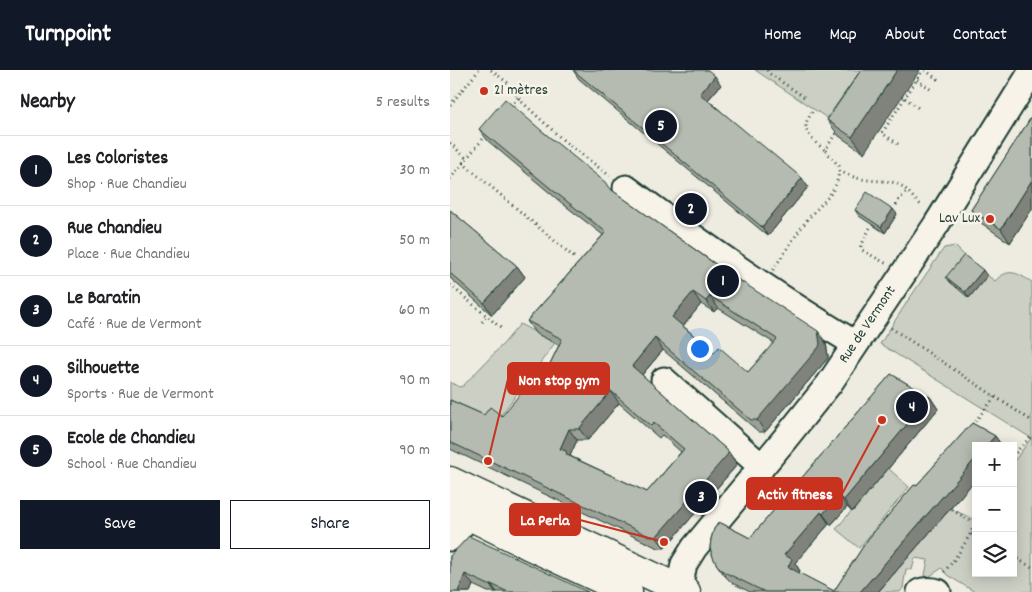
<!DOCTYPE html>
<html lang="en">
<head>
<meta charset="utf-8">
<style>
	body { margin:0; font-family:Dekko,sans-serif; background:#f2f2f2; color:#202124 }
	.controls { position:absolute; right:15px; bottom:15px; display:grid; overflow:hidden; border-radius:0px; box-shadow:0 2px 12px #0003 }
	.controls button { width:45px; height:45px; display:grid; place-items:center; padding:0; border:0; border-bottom:1px solid #e0e0e0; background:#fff; color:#202124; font:25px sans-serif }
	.you { position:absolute; left:249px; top:278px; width:18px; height:18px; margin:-12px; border:4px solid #fff; border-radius:50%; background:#1a73e8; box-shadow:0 0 0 8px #1a73e833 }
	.badge { display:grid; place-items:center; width:32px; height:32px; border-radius:50%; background:#111827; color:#fff; font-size:16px; font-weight:700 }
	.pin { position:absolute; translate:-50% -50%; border:2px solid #fff; box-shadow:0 1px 5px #0006 }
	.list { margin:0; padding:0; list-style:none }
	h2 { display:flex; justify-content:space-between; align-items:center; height:65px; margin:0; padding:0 20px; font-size:21px }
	h2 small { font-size:16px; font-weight:400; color:#757577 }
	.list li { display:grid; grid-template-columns:32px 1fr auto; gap:15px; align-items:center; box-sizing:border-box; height:70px; padding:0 20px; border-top:1px solid #e0e0e0 }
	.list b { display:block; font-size:19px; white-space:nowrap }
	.list p { margin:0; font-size:16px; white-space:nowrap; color:#757577 }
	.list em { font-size:16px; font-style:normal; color:#757577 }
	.actions { display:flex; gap:10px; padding:15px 20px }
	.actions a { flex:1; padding:11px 0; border:1px solid #111827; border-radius:0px; text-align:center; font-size:18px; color:#111827 }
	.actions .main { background:#111827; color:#fff }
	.icon { flex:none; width:28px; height:28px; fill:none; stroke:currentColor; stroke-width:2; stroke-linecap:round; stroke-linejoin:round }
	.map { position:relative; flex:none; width:582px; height:522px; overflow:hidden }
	header { display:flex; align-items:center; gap:30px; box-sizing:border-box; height:70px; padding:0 25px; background:#111827; color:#fff }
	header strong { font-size:24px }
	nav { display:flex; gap:28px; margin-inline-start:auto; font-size:18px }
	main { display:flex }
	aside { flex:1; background:#fff }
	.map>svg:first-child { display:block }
	.green { fill:#cccfc4; stroke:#76867c }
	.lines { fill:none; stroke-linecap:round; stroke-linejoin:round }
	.minor-casing { stroke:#1f3d34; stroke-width:29 }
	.major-casing { stroke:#1f3d34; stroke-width:31 }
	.path { stroke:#1f3d34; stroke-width:3; stroke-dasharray:1 4; stroke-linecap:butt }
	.minor { stroke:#f7f3e8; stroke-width:25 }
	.major { stroke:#f7f3e8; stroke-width:28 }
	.wall { fill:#9ca197; stroke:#1f3d34; fill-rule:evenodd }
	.shaded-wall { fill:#7f837b; stroke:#1f3d34 }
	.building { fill:#b5bbb0; stroke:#1f3d34; fill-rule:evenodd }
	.poi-dot { fill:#c8321e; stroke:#f7f3e8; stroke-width:2 }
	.labels { text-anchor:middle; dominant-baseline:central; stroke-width:5; stroke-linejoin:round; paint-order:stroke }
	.poi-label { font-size:15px; fill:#1f3d34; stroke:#f7f3e8; text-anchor:start }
	.street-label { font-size:15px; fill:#1f3d34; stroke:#f7f3e8 }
	.leader { fill:none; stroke:#c8321e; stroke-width:2 }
	.callout-dot { fill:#c8321e; stroke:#f7f3e8; stroke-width:2 }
	.callout { fill:#c8321e; stroke:#c8321e; stroke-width:2 }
	.callout-label { font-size:16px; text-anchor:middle; font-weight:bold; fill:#fff }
</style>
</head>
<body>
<header>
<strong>Turnpoint</strong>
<nav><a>Home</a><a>Map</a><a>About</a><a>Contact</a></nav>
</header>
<main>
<aside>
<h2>Nearby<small>5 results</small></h2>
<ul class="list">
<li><span class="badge">1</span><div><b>Les Coloristes</b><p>Shop · Rue Chandieu</p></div><em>30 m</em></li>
<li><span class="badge">2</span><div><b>Rue Chandieu</b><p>Place · Rue Chandieu</p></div><em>50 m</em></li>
<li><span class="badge">3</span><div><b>Le Baratin</b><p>Café · Rue de Vermont</p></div><em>60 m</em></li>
<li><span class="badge">4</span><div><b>Silhouette</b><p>Sports · Rue de Vermont</p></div><em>90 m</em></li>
<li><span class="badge">5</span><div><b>Ecole de Chandieu</b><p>School · Rue Chandieu</p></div><em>90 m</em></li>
</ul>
<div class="actions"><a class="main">Save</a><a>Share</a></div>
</aside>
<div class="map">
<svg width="582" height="522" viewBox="0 0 582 522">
	<rect width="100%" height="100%" fill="#eeece1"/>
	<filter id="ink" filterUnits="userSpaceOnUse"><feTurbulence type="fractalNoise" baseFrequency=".02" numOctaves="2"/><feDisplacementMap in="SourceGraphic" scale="10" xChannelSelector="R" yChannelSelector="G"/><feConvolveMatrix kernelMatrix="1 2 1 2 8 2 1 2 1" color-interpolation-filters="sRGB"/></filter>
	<g filter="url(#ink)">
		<!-- green -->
		<path class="green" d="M305,0H411L377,48Z
			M505,176C517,189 530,201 545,211C559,197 567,203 582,212V522H525L497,505L492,498L477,508L475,505L478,490L465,488L462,500L456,499L453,518L450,522H428L500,438L525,450L526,449V503H563V393L581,368L430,274L457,232L494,178Z
			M70,254L105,273L42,357L0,337V312L9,317L13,316L55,272Z
			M438,398L459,417L409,478L386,459Z"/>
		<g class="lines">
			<defs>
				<path id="minor" d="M176,118C250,173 326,227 406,274
					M214,310L312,397
					M0,468L20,445L29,427
					M229,519L234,494L244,478L334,370L379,314L486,155L582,1
					M470,522C474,520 483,520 488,522"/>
				<path id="major" d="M0,411L236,522
					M0,436L78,475L178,522"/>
			</defs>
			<!-- minor casing -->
			<use href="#minor" class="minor-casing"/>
			<!-- major casing -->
			<use href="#major" class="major-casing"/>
			<!-- path -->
			<path class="path" d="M41,0L58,13L72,32L114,71L160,106
				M317,0L320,4L354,27
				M475,0L490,11
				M467,10L483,21
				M455,28L471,40
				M0,35L29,0
				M61,36L68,27
				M362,42C360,46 357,49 356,54C355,65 367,74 375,80
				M0,73L17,89
				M448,74L432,63L473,0
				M13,93L37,64
				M389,101C397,104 404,108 412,109C424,112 438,109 450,115C459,120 464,131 473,136
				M0,109L13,93L126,189
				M446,135L448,131L457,121
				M420,158L411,176L412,180L437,194
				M323,200C333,185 343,169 354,154C368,134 390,124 389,96L375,80L388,60
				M0,215L51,258
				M32,252L37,246
				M441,258L582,351
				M522,355L545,327
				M563,387L571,376L582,366
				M498,437L525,454
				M521,464L526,467
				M563,487L582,497
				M494,502C508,486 517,471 526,452"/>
			<!-- minor -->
			<use href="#minor" class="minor"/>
			<!-- major -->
			<use href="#major" class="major"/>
		</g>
		<!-- wall -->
		<path class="wall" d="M123,0L271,15L258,30L358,117L318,166L129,9Z
			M411,0L414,83L389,66L377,50Z
			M582,46V139L560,173L531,153L521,140Z
			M29,59L92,61L159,118L376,273L378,286V288L315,362H309L213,280L192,305L278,381L286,393V396L215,478H208L0,379V330L34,345L52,346L86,323L109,275L85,263L77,251L153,165L113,134L38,71ZM251,234L264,242L268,238L324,273L298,302L264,283L233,256ZM169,333L209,368L212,365L231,382L197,422L120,386L127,370H138Z
			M0,140L67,196L75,207L42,245L0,208Z
			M405,140L447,144L435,163L409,146Z
			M537,206L519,228L500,212L496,207Z
			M441,304L480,327L488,339L402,442L397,437L381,455L379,454L345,493L350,501L349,503L384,521L418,469L464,415L466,416L522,353L545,366L552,376H526V409L428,522H300L282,513L275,506L267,495L263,487L260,478L261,469L264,459L269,452L300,468Z
			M0,486L138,522H38L23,515L20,522H0Z"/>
		<!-- shaded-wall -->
		<path class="shaded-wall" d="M447,0H470L414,83L402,67Z
			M265,6L271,15L256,32L250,24Z
			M352,108L358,117L318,166L312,157Z
			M582,110V139L560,173L551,159Z
			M443,139L447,144L435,163L431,157Z
			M67,196L75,207L42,245L34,233Z
			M533,200L537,206L519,228L515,222Z
			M243,222L251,234L231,259L222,247Z
			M260,226L268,238L264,242L256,231Z
			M368,261L376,273L378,286V288L315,362L307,350Z
			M205,268L213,280L190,307L182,296Z
			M161,321L169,333L138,370L129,359Z
			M480,327L488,339L402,442L394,430Z
			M119,359L127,370L120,386L124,393L110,379Z
			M545,366L552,376H536Z
			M278,381L286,393V396L215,478L206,467Z
			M526,388V409L428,522H410Z
			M389,425L397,437L381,455L373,444Z
			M371,442L379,454L345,493L350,501L346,509L338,497L334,485Z
			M15,504L23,515L20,522H8Z
			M41,514L47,522H45L41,516Z"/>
		<!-- building -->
		<path class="building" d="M123,0H258L265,6L250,24L352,108L312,157Z
			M411,0H447L402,67L377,50Z
			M55,29L92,61L155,112L159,118L272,199L368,261L370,274L369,277L307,350H301L205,268L182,296L278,381V384L206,467L199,466L0,372V330L34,345L40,337L52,346L75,318L86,323L112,269L77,251L156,162L105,122L29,59ZM243,222L256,231L260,226L327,269L298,302L269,277L264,283L222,247ZM161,321L201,356L204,353L234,379L197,422L117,385L116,381L110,379L119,359H129Z
			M582,46V110L551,159L521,140Z
			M417,122L443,139L431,157L405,140Z
			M0,140L67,196L34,233L0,203Z
			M514,185L533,200L515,222L496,207Z
			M441,304L480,327L394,430L389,425L373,444L371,442L334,485L342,489L338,497L384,521L418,469L464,415L466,416L522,353L545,366L536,376H526V388L410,522H315L274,502L267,495L263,487L260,478L261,469L264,459L269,452L300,468Z
			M19,466L138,522H58L41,514V516L15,504L8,522H0V486Z"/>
	</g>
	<!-- markers -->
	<g class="poi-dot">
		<circle cx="34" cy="21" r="5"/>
		<circle cx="540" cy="149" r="5"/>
	</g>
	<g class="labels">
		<!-- poi labels -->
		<g class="poi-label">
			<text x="44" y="21">21 mètres</text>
			<text x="530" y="149" text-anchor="end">Lav Lux</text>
		</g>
		<!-- street labels -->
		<g class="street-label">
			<text transform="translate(418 255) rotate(-56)">Rue de Vermont</text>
		</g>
	</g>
	<!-- callouts -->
	<path class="leader" d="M38 391L58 309M432 350L392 424M214 472L130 450"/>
	<g class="callout-dot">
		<circle cx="38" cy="391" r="5"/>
		<circle cx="432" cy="350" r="5"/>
		<circle cx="214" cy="472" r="5"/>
	</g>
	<g class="callout">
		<rect x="58" y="293" width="101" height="31" rx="5"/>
		<rect x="297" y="408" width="95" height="31" rx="5"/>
		<rect x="60" y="434" width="70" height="31" rx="5"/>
	</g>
	<g class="callout-label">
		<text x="109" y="315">Non stop gym</text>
		<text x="345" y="429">Activ fitness</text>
		<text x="95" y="455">La Perla</text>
	</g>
</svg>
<div class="controls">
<button>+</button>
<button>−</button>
<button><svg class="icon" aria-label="layers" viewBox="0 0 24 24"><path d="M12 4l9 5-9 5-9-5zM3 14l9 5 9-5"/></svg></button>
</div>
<div class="you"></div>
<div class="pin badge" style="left:273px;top:211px">1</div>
<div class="pin badge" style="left:241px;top:139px">2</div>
<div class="pin badge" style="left:251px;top:427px">3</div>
<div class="pin badge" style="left:462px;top:337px">4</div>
<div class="pin badge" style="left:211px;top:56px">5</div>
</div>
</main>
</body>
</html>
